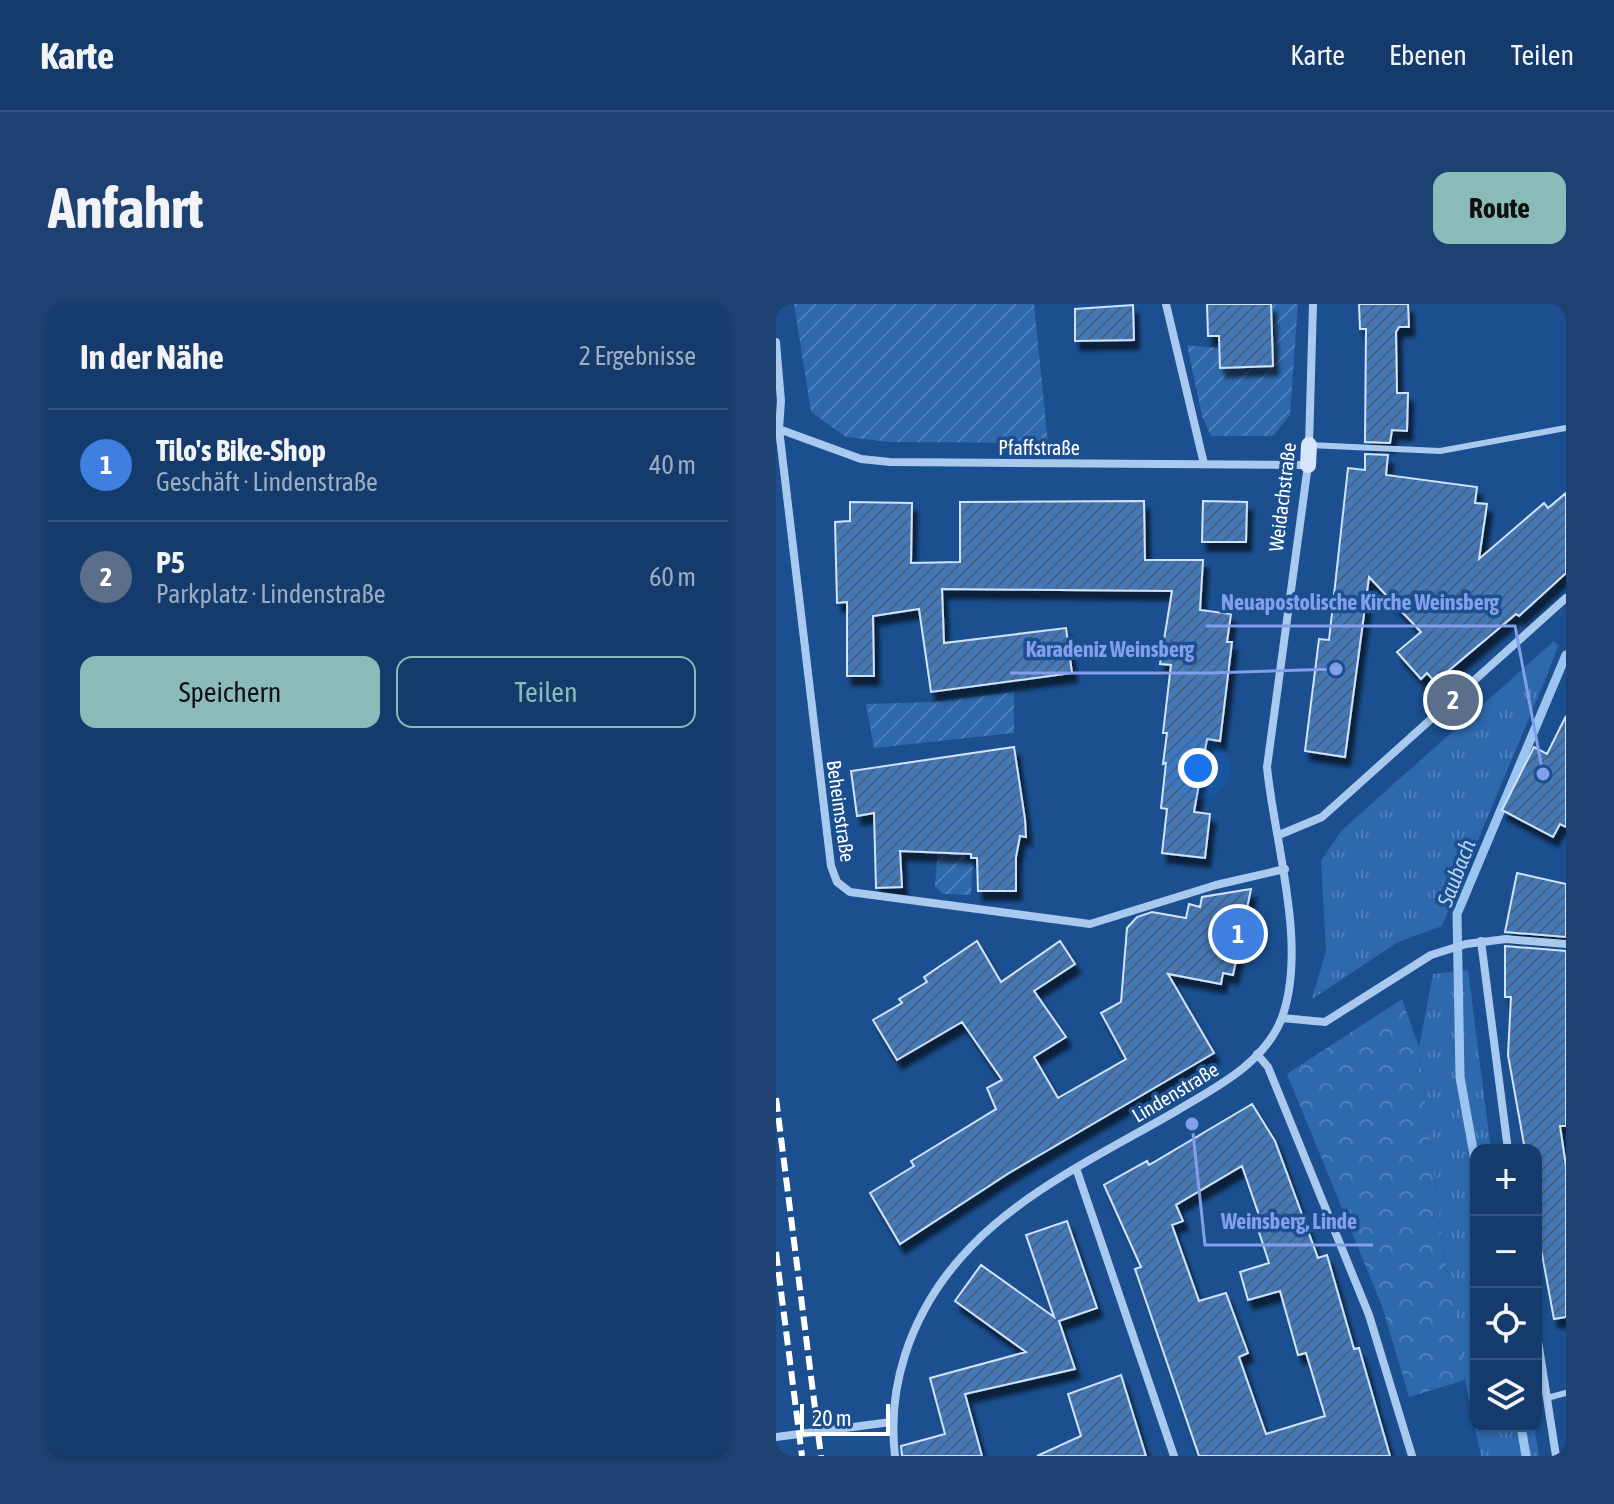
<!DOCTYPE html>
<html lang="de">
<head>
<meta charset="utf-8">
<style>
	body { margin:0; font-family:"Asap Condensed",sans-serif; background:#1d4271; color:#f1f3f6 }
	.controls { position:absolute; right:24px; bottom:24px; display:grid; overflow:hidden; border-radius:16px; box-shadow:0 2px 6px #0004 }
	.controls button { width:72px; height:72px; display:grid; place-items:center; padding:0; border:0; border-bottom:2px solid #33557e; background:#143b6b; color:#f1f3f6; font:40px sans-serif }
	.scale { position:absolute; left:24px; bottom:20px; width:90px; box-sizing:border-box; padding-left:8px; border:4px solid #fff; border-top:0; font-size:22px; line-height:28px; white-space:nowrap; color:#fff; -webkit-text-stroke:6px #1b4f8f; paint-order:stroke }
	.you { position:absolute; left:422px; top:464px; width:28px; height:28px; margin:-20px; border:6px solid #fff; border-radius:50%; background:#1a73e8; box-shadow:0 0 0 12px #1a73e833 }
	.badge { display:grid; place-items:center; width:52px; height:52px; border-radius:50%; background:#8bbbb9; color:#fff; font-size:26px; font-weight:700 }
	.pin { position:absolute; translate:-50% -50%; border:4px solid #fff; box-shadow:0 2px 8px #0006 }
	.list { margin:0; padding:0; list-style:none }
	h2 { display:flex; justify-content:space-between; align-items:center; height:104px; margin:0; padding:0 32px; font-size:34px }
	h2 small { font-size:26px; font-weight:400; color:#9dadc1 }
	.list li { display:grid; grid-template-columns:52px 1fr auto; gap:24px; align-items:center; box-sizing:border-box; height:112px; padding:0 32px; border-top:2px solid #33557e }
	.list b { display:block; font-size:30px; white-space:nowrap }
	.list p { margin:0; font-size:26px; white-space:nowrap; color:#9dadc1 }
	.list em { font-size:26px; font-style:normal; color:#9dadc1 }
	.actions { display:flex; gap:16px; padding:24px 32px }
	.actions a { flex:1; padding:18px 0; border:2px solid #8bbbb9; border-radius:16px; text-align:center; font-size:28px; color:#8bbbb9 }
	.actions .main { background:#8bbbb9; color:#111 }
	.icon { flex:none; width:44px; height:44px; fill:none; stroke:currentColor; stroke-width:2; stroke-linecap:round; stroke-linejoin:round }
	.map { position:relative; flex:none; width:790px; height:1152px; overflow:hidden; border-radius:16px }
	header { display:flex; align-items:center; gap:48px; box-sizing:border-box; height:112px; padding:0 40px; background:#143b6b; border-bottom:2px solid #33557e }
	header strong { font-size:38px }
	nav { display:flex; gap:44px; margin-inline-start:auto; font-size:28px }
	.intro { display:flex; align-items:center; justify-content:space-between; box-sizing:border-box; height:192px; padding:0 48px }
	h1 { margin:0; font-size:56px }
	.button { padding:20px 36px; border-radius:16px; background:#8bbbb9; color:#111; font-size:28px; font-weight:700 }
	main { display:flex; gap:48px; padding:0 48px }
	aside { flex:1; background:#143b6b; border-radius:16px; box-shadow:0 2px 6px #0004 }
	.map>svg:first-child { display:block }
	.grass { fill:url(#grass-tufts) }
	.forest { fill:url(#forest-crowns) }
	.garden { fill:url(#garden-furrows) }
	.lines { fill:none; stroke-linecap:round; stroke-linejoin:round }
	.stream { stroke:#9cc4f0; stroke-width:9 }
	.building { fill:url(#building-hatch); stroke:#cfe3fa; stroke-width:2; fill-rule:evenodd; filter:url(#shadow) }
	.lane { stroke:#a9c9ee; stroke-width:6 }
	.street { stroke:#a9c9ee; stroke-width:8 }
	.secondary { stroke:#d6e6fa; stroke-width:16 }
	.rail { stroke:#fff; stroke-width:6; stroke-dasharray:14 6; stroke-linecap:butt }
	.labels { text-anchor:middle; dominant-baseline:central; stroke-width:7; stroke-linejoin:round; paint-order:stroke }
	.street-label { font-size:20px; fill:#fff; stroke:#1b4f8f }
	.water-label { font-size:22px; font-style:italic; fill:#b5d3f5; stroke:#1b4f8f }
	.leader { fill:none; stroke:#839eea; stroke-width:3 }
	.callout-dot { fill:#839eea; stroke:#1b4f8f; stroke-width:3 }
	.callout-label { font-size:22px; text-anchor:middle; font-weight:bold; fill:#839eea; stroke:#1b4f8f; stroke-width:7; stroke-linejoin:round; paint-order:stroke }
</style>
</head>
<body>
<header>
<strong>Karte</strong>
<nav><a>Karte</a><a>Ebenen</a><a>Teilen</a></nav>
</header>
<div class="intro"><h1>Anfahrt</h1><a class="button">Route</a></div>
<main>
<aside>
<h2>In der Nähe<small>2 Ergebnisse</small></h2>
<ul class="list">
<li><span class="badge" style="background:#3f7fe0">1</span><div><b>Tilo's Bike-Shop</b><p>Geschäft · Lindenstraße</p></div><em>40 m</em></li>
<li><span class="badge" style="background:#5c6f8a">2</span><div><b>P5</b><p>Parkplatz · Lindenstraße</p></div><em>60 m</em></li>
</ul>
<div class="actions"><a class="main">Speichern</a><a>Teilen</a></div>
</aside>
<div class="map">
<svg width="790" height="1152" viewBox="0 0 790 1152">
	<defs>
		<pattern id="grass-tufts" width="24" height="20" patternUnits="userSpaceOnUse" patternTransform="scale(2)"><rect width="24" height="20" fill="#2e69ad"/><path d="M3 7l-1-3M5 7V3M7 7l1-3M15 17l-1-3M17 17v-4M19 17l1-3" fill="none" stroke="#4d80b9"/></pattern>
		<pattern id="forest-crowns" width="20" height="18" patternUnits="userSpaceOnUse" patternTransform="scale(2)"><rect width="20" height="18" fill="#2e69ad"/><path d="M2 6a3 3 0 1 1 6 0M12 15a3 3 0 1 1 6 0" fill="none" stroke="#4d80b9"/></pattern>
		<pattern id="garden-furrows" width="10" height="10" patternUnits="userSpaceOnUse" patternTransform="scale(2)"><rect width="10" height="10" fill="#2e69ad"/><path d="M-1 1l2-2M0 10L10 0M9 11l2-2" fill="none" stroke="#4d80b9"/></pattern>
		<pattern id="building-hatch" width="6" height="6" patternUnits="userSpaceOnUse" patternTransform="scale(2)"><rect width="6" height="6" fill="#4478b7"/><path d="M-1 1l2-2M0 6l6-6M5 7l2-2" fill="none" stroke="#486282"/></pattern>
		<filter id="shadow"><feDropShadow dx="5" dy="9" stdDeviation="2" flood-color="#0009"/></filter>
	</defs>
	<rect width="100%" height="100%" fill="#1b4f8f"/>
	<!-- grass -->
	<path class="grass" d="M778,337L782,342L769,376L666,622L622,638L536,695L550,647L545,557L565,527Z
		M692,666L715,846H700V1122H758L763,1152H705L689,1076L664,923L643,743L657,670Z"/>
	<!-- forest -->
	<path class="forest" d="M626,695L643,743L664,923L689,1076L633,1093L606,1002L511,770Z"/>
	<!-- garden -->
	<path class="garden" d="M18,0H258L272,139L114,138L70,133L35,108Z
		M495,0H522L514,111L497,132H435L426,112L411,41L443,44L497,62Z
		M238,388V429L98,444L90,400L158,398Z
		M164,517L191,519L189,556L197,557L195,591L167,590L159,582Z"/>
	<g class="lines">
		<!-- stream -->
		<path class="stream" d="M700,862L684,773L681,610L790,351
			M745,1122L750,1152"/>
	</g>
	<!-- building -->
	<path class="building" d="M431,0H495L497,62L444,64L443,32H432Z
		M583,0H632L633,23H623L620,28L621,89H632L631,127L616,126L614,139L589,138L590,25H584Z
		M357,1L358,36L299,37V5Z
		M589,150L612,151L610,171L701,183L699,199L711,200L703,255L768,199L772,204L790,189V269L743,312L740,310L659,378L651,369L645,375L621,348L645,328L593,273L569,453L529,447L543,335L553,336L572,164L589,166Z
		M368,197L369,256H427L424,306L455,310L451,338H456L444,437L431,435L418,508L434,510L429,554L386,549L391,505L385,504L390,459L387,460L391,429H387L395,361L384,360L396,287L166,285L168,339L290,324L296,369L155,388L143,305L97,312L98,372H71V298L61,299L59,218L74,217V198L136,199L135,259L184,258V198Z
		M427,197L471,198L470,238H426Z
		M790,412V523L784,520L777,533L726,506L758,443L771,450Z
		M238,443L249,515L250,533L244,532L240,553V587H202L201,554H195V550L124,547L126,583L100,584L98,509L81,512L75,467Z
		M741,569L790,580V633L729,628Z
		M475,585L457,671L447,669L445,680L392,670L438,749L233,869L124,940L94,889L138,862L135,857L220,805L211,784L226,776L186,718L121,756L97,716L126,699L123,695L151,678L148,673L201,637L225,678L284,637L299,660L258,687L290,733L258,753L282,794L350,755L325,709L345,698L351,624L361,613L376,608L410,614L413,600L424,603L426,593Z
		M729,642L790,647V822H784L790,862V1013L778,1015L760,918V846H749L732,751L735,693H729Z
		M476,800L499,837L542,954L551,951L578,1045L583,1044L614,1152H423L359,965L365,963L328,881L371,857L373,861ZM466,862L487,923L482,925L493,959L464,968L472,996L504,987L522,1051L530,1049L549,1112L490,1130L463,1053L472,1049L450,989L423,997L396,921L407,917L400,901Z
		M291,917L321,1004L283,1017L299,1065L189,1090L206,1152H126L125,1142L169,1130L154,1074L250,1048L179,997L205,961L278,1013L250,931Z
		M345,1071L370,1152H261L305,1132L292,1090Z"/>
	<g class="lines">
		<!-- lane -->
		<path class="lane" d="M533,141L664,147L790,124
			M771,1094L790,1089"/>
		<!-- street -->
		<path class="street" d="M390,0L428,160
			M0,38L5,97L3,125L55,562L61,578L74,588L314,620L440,581L509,565
			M0,124L85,155L114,158L532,161L491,463C498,537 533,644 505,716C487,760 440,783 402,806C292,870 171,920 129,1051C118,1085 115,1117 119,1152
			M533,141L537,0
			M503,531L546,513L790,294
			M705,637L732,846
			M506,714L549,718L655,651L690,640L730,635L790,640
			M481,750L492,763L593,1011L636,1152
			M300,864L398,1152
			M760,1024L780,1152
			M0,1133L115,1118"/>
		<!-- secondary -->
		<path class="secondary" d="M532,161L533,141"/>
		<!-- rail -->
		<path class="rail" d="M0,794L45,1152
			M0,948L26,1152"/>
	</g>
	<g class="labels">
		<!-- street labels -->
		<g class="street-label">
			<text x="263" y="143">Pfaffstraße</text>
			<text transform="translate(506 193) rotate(-83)">Weidachstraße</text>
			<text transform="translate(65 507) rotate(82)">Beheimstraße</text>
			<text transform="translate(399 788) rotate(-31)">Lindenstraße</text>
		</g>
		<!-- water labels -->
		<g class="water-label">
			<text transform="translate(680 569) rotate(-69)">Saubach</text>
		</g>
	</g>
	<!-- callouts -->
	<path class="leader" d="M767 470L739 322H430M560 365L434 369H234M416 820L429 941H597"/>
	<g class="callout-dot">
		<circle cx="767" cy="470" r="8"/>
		<circle cx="560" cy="365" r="8"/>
		<circle cx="416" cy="820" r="8"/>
	</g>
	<g class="callout-label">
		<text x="584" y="306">Neuapostolische Kirche Weinsberg</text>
		<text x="334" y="353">Karadeniz Weinsberg</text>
		<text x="513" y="925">Weinsberg, Linde</text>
	</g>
</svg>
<div class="controls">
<button>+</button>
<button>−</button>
<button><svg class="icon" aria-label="locate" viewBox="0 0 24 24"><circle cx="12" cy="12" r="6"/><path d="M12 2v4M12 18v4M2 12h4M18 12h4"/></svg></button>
<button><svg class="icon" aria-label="layers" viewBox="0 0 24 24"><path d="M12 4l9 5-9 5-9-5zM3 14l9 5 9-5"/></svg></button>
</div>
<div class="scale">20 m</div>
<div class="you"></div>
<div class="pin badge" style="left:462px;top:630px;background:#3f7fe0">1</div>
<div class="pin badge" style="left:677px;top:396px;background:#5c6f8a">2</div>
</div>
</main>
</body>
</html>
